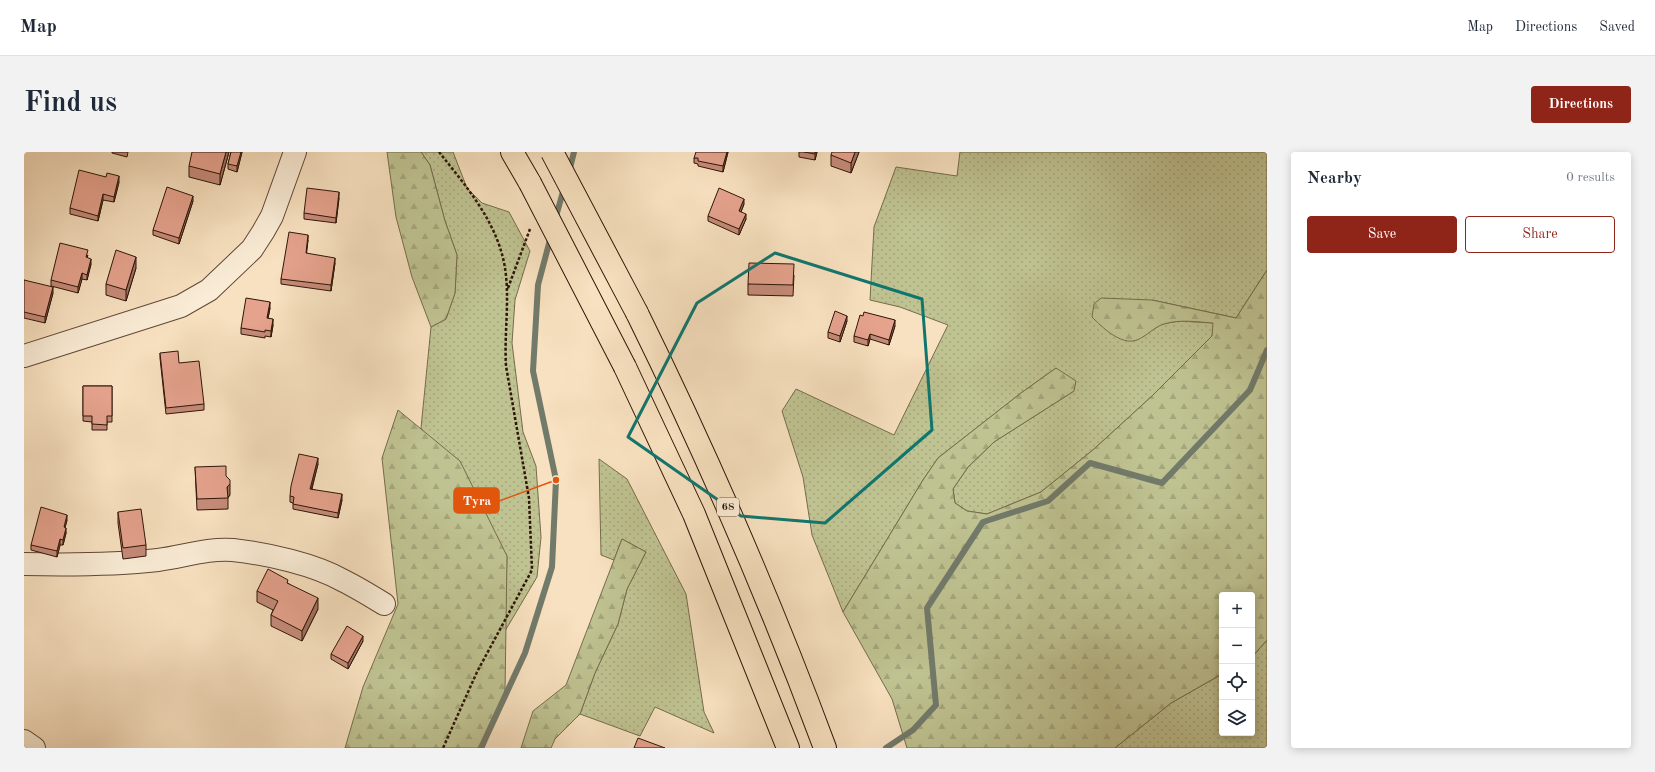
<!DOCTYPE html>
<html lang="en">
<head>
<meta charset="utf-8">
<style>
	body { margin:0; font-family:"Old Standard TT",serif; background:#f2f2f3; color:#1f2937 }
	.controls { position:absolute; right:12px; bottom:12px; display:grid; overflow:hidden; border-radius:4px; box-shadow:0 2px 10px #0003 }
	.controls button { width:36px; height:36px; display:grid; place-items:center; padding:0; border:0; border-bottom:1px solid #e0e1e3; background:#fff; color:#1f2937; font:20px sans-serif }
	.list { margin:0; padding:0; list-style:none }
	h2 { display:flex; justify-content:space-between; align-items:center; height:52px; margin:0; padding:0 16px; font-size:17px }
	h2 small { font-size:13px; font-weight:400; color:#747a83 }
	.actions { display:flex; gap:8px; padding:12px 16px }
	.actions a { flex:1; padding:9px 0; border:1px solid #8f2418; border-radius:4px; text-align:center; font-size:14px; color:#8f2418 }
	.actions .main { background:#8f2418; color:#fff }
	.icon { flex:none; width:22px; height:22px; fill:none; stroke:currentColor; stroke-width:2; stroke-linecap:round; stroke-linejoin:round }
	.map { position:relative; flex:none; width:1243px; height:596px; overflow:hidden; border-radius:4px }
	header { display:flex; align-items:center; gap:24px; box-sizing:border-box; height:56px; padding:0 20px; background:#fff; border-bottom:1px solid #e0e1e3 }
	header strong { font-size:19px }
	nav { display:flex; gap:22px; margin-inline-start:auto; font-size:14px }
	.intro { display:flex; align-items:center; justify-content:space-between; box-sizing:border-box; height:96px; padding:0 24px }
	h1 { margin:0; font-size:28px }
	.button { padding:10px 18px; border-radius:4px; background:#8f2418; color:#fff; font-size:14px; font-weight:700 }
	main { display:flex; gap:24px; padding:0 24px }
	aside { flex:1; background:#fff; border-radius:4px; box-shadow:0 2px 10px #0003 }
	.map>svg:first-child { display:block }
	.grass { fill:url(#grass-dots); stroke:#766c4c }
	.forest { fill:url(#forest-firs); stroke:#766c4c }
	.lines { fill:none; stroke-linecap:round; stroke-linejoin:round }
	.stream { stroke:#727a6a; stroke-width:6 }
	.minor-casing { stroke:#604836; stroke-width:24 }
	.highway-casing { stroke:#2e1508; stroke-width:24 }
	.path { stroke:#2e1508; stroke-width:2.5; stroke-dasharray:3 2; stroke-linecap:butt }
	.minor { stroke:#faecd6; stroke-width:22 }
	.highway { stroke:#f8e1c0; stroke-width:22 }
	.highway-bridge-casing { stroke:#2e1508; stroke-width:24; stroke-linecap:butt }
	.highway-bridge { stroke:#f8e1c0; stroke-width:22 }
	.wall { fill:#c58b79; stroke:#2e1508 }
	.shaded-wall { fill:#a07163; stroke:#2e1508 }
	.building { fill:#e5a28d; stroke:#2e1508 }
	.marked { fill:none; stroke:#0f766e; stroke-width:3; stroke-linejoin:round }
	.labels { text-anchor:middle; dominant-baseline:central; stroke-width:4; stroke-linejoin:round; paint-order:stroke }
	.shield { fill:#faecd6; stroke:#6b5646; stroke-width:1 }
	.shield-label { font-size:11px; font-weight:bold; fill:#2e1508 }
	.leader { fill:none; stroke:#df560c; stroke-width:1.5 }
	.callout-dot { fill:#df560c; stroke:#faecd6; stroke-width:1.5 }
	.callout { fill:#df560c; stroke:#df560c; stroke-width:1.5 }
	.callout-label { font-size:13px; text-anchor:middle; font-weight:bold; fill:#fff }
</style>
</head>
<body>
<header>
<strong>Map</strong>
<nav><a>Map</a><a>Directions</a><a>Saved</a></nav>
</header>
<div class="intro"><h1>Find us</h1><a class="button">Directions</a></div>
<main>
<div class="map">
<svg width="1243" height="596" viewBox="0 0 1243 596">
	<defs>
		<pattern id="grass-dots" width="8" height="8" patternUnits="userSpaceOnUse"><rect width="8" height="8" fill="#bfc291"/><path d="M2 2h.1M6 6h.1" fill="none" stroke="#a4a67c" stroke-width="1.8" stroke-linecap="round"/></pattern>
		<pattern id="forest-firs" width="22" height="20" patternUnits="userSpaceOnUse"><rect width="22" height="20" fill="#bfc291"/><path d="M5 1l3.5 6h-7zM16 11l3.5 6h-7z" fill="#a4a67c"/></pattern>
	</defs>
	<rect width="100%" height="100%" fill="#f8e1c0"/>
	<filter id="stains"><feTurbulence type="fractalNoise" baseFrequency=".005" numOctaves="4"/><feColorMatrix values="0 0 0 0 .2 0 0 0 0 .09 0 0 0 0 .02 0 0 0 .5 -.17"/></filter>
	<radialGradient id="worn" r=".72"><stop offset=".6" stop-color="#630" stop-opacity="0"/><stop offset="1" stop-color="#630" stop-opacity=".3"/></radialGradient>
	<!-- grass -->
	<path class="grass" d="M397,0H429L443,36L458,51L485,60L506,99L491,148L488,191L499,280L512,314L517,385L513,425L481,479L483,404L397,276L407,175L422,167L431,141L433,103L421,69L406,13Z
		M936,0H1243V118L1212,166L1128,148L1112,188L1138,172L1155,169L1190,171L1188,184L1128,244L1070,297L1017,340L963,362L943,359L931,351L929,337L944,315L970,290L1050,239L1032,216L997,241L914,306L899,328L819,460L788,383L779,325L758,259L772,237L870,283L924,173L876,155L846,148L850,75L872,15L933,24Z
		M575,307L603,327L662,442L680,560L690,581L631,555L616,584L556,562L571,521L594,472L603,437L622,400L598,387L590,408L577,403Z
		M1243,488V596H1091L1147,551L1198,522V581H1228V505Z"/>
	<!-- forest -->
	<path class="forest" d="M363,0H397L406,13L421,69L433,103L431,141L422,167L407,175L388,125L372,65Z
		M1243,118V488L1228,505V443H1198V522L1147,551L1091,596H883L868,547L819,460L899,328L914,306L997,241L1032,216L1052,229L1050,239L970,290L944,315L929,337L931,351L943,359L963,362L1017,340L1070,297L1128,244L1188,184L1189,171C1173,170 1156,167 1140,172C1130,175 1123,184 1113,188C1097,194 1078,175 1068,165L1070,152L1077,146L1128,148L1212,166Z
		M374,258L436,309L483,404L481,540L460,596H321L339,535L374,452L358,306Z
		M598,387L622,400L603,437L594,472L571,521L556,562L531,587L527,596H497L509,559L542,533Z"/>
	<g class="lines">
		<!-- stream -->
		<path class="stream" d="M545,20L550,0
			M531,68L540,36
			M457,596L501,501L528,415L532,328L509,219L514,133L527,84
			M862,596L889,578L912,553L903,456L959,370L1024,349L1066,311L1138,331L1226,238L1243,198"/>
		<defs>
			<path id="minor" d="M0,204L157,154L185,138L228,97L239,80L248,64L271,0
				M0,412C45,413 89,413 134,408C159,405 183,396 209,398C244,402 290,412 320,429C334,436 347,444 360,452
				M0,589L10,596"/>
			<path id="highway" d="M488,0L506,31
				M613,161C683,303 746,448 801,596
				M601,215L670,362L764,596"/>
		</defs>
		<!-- minor casing -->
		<use href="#minor" class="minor-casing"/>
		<!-- highway casing -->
		<use href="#highway" class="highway-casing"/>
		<!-- path -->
		<path class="path" d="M415,0C442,34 474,71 481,116C486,148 480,181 482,214L505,346L508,418L453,520L419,596
			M484,136L506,77"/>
		<!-- minor -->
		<use href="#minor" class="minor"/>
		<!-- highway -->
		<use href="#highway" class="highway"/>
		<defs>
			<path id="highway-bridge" d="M528,0L613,161
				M506,31L601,215"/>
		</defs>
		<!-- highway-bridge casing -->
		<use href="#highway-bridge" class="highway-bridge-casing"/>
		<!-- highway-bridge -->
		<use href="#highway-bridge" class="highway-bridge"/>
	</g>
	<!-- wall -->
	<path class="wall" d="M88,0H104L103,5L88,1Z
		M205,0L196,33L165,25V14Z
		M207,0H218L213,20L204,17V12Z
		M704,0L699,20L674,14V12L670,11V6Z
		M775,0H793L791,8L775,5Z
		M835,0L827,21L807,14V3Z
		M95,30L90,50L79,48L74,69L46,62V56Z
		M315,46L312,71L280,67V61Z
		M169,49L155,92L129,83V78Z
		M720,52L717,60L722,67L715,83L684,69V64Z
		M284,88L282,102L311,111L307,139L257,132V127Z
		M64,103L63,106L67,112L63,128L58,127L54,141L27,134V128Z
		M112,116L102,149L82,143V132Z
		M770,123L769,144L724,143V132Z
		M0,128L29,141L21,171L0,166Z
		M246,156L244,166L249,173L247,185L241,184V186L217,182V176Z
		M823,169L816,190L804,186V180Z
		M871,174L865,193L846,187L844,194L830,190V184Z
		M136,201L180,252V258L142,262L136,206Z
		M59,234H88V270H83V278H68V270L59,269Z
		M294,312L288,337L318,348L314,366L269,357V351L266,350V344Z
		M171,315L206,343L204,346V357L173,358Z
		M94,360L122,393V404L99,407L94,371Z
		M43,368L41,375L42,381L39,393H36L33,405L7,398V393Z
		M264,431L294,457L278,489L247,474V463L249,458L233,450V439Z
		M339,489L324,517L307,507V502Z"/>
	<!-- shaded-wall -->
	<path class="shaded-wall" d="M202,0H205L196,33V22Z
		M217,0H218L213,20V14Z
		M703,0H704L699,20V14Z
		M791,0H793L791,8Z
		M831,0H835L827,21V11Z
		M95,24V30L90,50V45Z
		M315,40V46L312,71V66Z
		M79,42V48L74,69V64Z
		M169,44V49L155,92V86Z
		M720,47V52L715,65V59Z
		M722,62V67L715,83V77Z
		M284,83V88L282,107V101Z
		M112,105V116L102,149V138Z
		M311,106V111L307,139V133Z
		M67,107V112L63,128V123Z
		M58,121V127L54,141V135Z
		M29,135V141L21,171V165Z
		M246,150V156L243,172V166Z
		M823,164V169L816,190V184Z
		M249,167V173L247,185V179Z
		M871,168V174L865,193V188Z
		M846,182V187L844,194V188Z
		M294,306V312L286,342V337Z
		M206,332V343L203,346V335Z
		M318,342V348L314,366V361Z
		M43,363V368L40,380V375Z
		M42,376V381L39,393V388Z
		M36,387V393L33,405V399Z
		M294,446V457L278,489V479Z
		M339,484V489L324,517V511Z"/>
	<!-- building -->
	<path class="building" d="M168,0H202L196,22L165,14Z
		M207,0H217L213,14L204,12Z
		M672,0H703L699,14L674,9V6H670Z
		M780,0H791V2Z
		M808,0H831L827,11L807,3Z
		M55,18L82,25L83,21L95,24L90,45L79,42L74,64L46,56Z
		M143,35L169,44L155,86L129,78Z
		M283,36L315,40L312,66L280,61Z
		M695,36L720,47L715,59L722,62L715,77L684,64Z
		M265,80L284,83L282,101L311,106L307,133L257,127Z
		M36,91L64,98L62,105L67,107L63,123L58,121L54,135L27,128Z
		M92,98L112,105L102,138L82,132Z
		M725,111L770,112L769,133L724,132Z
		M0,128L29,135L21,165L0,160Z
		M222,146L246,150L243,166L249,167L247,179L241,178V180L217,176Z
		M811,159L823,164L816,184L804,180Z
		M840,160L871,168L865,188L846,182L844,188L830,184L836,163L839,164Z
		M154,199L155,211L175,209L180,252L142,256L136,201Z
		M59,234H88V264H83V273L68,272V264H59Z
		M275,302L294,306L286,337L318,342L314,361L269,352L270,345L266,344L267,334Z
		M202,314V324L206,328V332L203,335L204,346L173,347L171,315Z
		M17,355L43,363L40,375L42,376L39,388L36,387L33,399L7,393Z
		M117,357L122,393L99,396L94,360Z
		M244,417L264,428L263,431L294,446L278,479L247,463L254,449L233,439Z
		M323,474L339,484L324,511L307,502Z
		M614,586L641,596H610Z"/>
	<!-- marked area -->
	<path class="marked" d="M751,101L898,147L908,278L801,371L717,364L604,285L673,151Z"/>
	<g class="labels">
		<!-- shield labels -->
		<rect class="shield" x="693" y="346" width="22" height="18" rx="3"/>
		<g class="shield-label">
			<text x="704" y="355">68</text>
		</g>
	</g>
	<!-- callouts -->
	<path class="leader" d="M532 328L475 349"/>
	<circle class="callout-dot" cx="532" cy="328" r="4"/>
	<rect class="callout" x="430" y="336" width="45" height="25" rx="4"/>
	<g class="callout-label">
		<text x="453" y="353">Tyra</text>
	</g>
	<rect width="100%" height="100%" filter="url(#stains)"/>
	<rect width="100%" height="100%" fill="url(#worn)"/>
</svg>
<div class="controls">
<button>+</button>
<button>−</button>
<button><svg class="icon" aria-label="locate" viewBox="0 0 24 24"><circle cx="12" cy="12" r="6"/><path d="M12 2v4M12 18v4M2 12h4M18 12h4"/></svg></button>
<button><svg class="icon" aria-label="layers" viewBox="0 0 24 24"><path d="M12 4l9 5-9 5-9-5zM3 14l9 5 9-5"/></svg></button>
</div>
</div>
<aside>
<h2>Nearby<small>0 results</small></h2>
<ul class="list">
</ul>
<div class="actions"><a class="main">Save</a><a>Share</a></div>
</aside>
</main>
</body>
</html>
